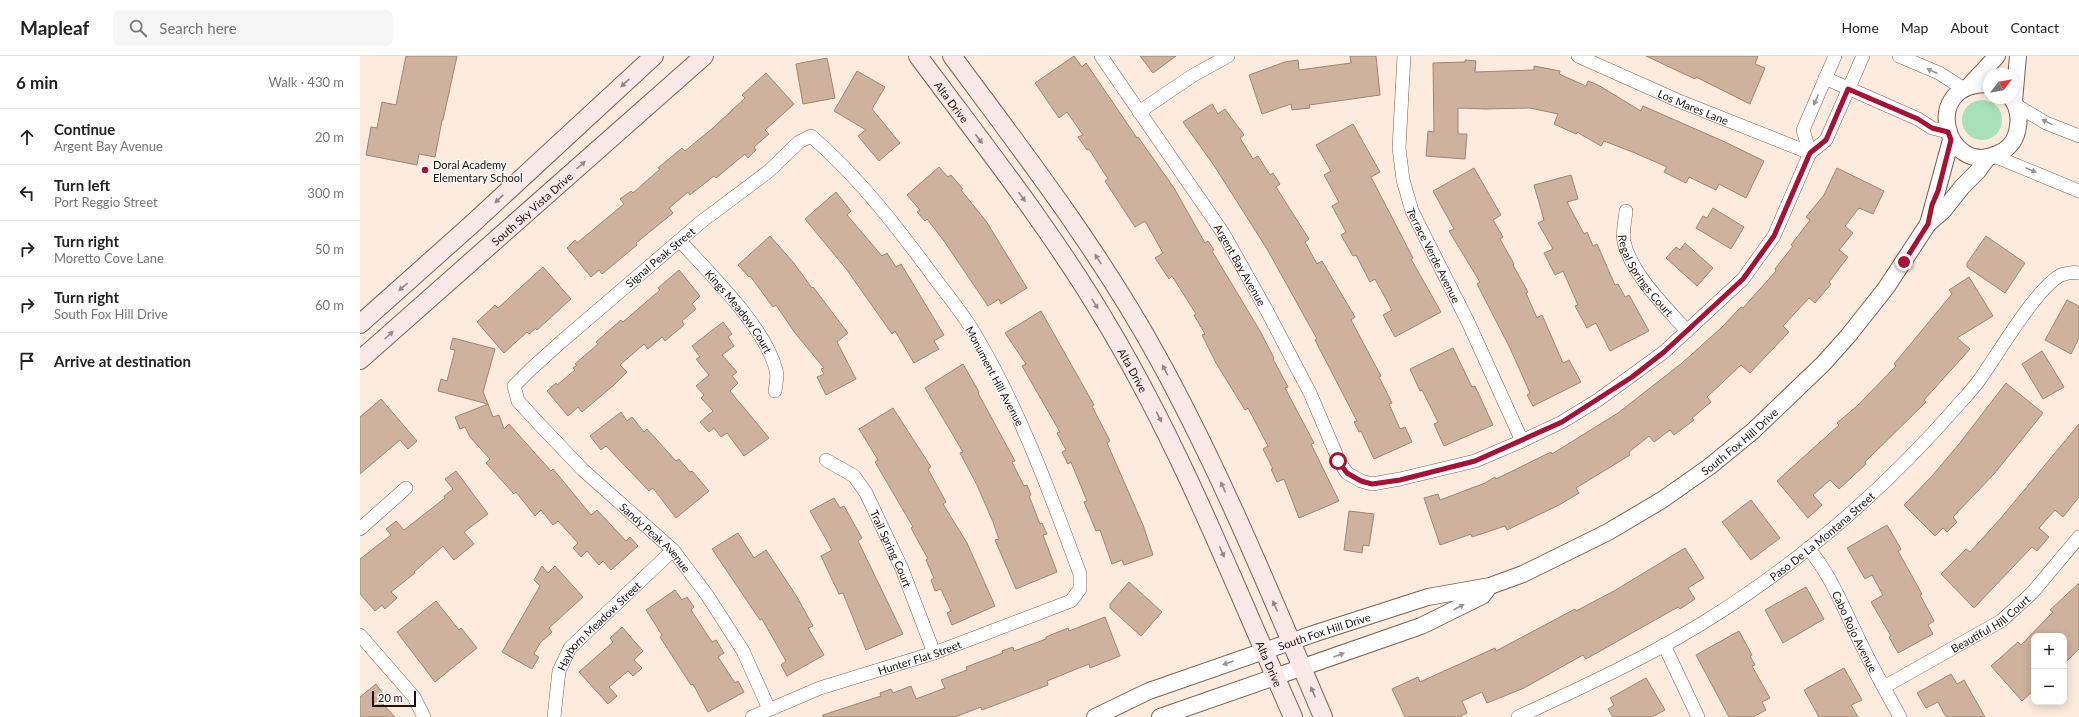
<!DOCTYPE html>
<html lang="en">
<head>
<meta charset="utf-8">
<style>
	body { margin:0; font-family:Lato,sans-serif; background:#f6f6f6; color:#222 }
	.controls { position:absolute; right:12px; bottom:12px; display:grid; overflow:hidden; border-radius:8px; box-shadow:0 2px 10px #0003 }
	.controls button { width:36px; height:36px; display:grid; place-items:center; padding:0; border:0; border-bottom:1px solid #e0e0e0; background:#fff; color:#222; font:20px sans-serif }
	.compass { position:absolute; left:1623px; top:12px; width:36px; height:36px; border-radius:50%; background:#fff; box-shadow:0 2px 10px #0003; rotate:59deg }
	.scale { position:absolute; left:12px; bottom:10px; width:44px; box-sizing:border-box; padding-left:4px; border:2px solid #1c120a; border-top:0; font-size:11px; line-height:14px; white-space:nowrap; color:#1c120a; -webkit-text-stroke:3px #fcfcfc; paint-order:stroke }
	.stop { position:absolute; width:12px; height:12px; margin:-9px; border:3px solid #a81034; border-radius:50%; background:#fff }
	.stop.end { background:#a81034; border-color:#fff; box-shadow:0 1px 4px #0008 }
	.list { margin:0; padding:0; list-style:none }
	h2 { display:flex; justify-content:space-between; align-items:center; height:52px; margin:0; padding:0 16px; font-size:17px }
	h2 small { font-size:13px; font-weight:400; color:#767676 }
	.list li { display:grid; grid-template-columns:26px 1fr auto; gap:12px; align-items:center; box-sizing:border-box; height:56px; padding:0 16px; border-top:1px solid #e0e0e0 }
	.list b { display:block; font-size:15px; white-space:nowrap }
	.list p { margin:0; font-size:13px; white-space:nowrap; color:#767676 }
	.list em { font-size:13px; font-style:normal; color:#767676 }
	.icon { flex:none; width:22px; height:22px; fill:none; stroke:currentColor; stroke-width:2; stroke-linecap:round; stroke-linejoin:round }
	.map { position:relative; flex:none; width:1719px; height:661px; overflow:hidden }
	header { display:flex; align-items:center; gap:24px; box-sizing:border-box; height:56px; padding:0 20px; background:#fff; border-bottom:1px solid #e0e0e0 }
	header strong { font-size:19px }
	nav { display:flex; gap:22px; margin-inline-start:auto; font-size:14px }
	.search { width:280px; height:36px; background:#f6f6f6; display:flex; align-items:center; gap:10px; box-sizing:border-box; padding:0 14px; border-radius:8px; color:#767676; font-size:15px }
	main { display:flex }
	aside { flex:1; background:#fff }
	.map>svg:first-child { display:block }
	.green { fill:#a6e1ba }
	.building { fill:#cfb29d; stroke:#a08571 }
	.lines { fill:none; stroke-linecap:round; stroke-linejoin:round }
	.minor-casing { stroke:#7c624f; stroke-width:14 }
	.tertiary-casing { stroke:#7c624f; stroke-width:18 }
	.secondary-casing { stroke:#7c624f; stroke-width:20 }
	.minor { stroke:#fff; stroke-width:13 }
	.tertiary { stroke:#fff; stroke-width:16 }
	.secondary { stroke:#fbe9e7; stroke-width:18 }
	.oneway { fill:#999491 }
	.oneway2 { fill:#978884 }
	.route { stroke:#a81034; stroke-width:5 }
	.poi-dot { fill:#a81034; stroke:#fcfcfc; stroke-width:1.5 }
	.labels { text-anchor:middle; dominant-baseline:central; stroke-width:3; stroke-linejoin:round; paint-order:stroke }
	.street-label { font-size:11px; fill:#1c120a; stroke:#fcfcfc }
	.poi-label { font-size:11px; fill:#1c120a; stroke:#fcfcfc; text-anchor:start }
</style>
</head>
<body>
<header>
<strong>Mapleaf</strong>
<div class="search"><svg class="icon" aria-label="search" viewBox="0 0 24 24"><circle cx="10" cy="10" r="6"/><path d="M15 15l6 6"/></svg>Search here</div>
<nav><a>Home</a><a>Map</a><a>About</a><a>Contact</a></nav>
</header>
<main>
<aside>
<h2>6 min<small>Walk · 430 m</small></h2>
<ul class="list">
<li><svg class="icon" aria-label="ahead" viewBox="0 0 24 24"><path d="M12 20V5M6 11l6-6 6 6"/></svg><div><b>Continue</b><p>Argent Bay Avenue</p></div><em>20 m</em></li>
<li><svg class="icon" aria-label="left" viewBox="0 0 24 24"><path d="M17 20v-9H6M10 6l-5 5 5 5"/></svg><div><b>Turn left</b><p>Port Reggio Street</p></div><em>300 m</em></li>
<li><svg class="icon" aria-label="right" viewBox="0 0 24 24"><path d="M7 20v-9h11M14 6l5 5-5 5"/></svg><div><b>Turn right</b><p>Moretto Cove Lane</p></div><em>50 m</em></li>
<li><svg class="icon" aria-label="right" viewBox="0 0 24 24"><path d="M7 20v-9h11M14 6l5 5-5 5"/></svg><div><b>Turn right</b><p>South Fox Hill Drive</p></div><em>60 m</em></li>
<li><svg class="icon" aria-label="arrive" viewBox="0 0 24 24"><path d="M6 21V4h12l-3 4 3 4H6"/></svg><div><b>Arrive at destination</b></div></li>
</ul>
</aside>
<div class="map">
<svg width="1719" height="661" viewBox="0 0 1719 661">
	<rect width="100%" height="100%" fill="#fdebde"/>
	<!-- green -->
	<path class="green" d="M1602 64a20 20 0 1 1 40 0a20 20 0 1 1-40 0Z"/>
	<!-- building -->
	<path class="building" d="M46,0H97L83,64H82L75,101L59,98L57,109L6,99L11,71L17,72L22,46L36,49Z
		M714,0L722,11L726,7L777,82L778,81L814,132L845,187L848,185L854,194L852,195L900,275L914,302L913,303L928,331L925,332L954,387L951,388L979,445L939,462L924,423L917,426L911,413H913L903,393L908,390L888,352L885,354L856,307L842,279L845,278L834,259L836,258L812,220L809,223L795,202L803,197L785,165L775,171L745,125L748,123L729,93L727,94L718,81L723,79L707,56L699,62L675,27Z
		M780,0H816L793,17Z
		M990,0H1016L1020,39L949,49L950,52L932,54L931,48L902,58L889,19L925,6L938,4L939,14L991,7Z
		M1286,0H1398L1395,8L1405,12L1390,48L1336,21L1335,23Z
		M467,2L475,42L443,48L436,8Z
		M1105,4L1116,5L1115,16L1174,14V10L1200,15L1199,18L1226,30L1228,25L1238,29L1281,55L1283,50L1365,86L1404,105L1386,142L1359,128L1356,134L1329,121L1326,127L1304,116L1307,111L1275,97L1244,85L1241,90L1217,76L1216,78L1194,68L1198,58L1170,52L1125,53L1098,52V78H1107L1105,103L1066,100L1068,75L1074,76L1073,7L1105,6Z
		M497,15L525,31L512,53L540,87L519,105L498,80L506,74L474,55Z
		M406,17L434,48L405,74L409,78L394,91L396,94L388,102L385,98L356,122L354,120L330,139L328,136L309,152L313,157L276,187L277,189L242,218L239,214L231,221L207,192L215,184L217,187L264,148L260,143L271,135L273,137L300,113L298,112L322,92L325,95L353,72L385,42L382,39Z
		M852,48L858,58L865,53L884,79L880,82L893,103L898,100L910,119L913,117L920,128L916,131L949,183L945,186L957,208L962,205L995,261L991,264L1021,320L1019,321L1032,347L1029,348L1040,373L1045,371L1052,386L1014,403L1001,375L999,376L994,366L997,365L955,284L957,283L907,193L855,111L823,66Z
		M993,68L1020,116L1011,121L1053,202L1051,203L1081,256L1035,281L1023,259L1032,254L1015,223L1010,226L996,199L993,200L981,179L986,176L972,150L979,146L964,119L971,115L956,89Z
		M579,111L588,121L591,119L603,133L601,134L626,165L667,232L641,248L639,243L628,250L584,185L567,163L565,165L557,156L560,154L547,139Z
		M1114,112L1141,159L1133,164L1143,181L1140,183L1154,208L1153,209L1168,236L1166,237L1177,262L1182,259L1203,307L1209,304L1221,326L1173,350L1167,339L1170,337L1150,292L1117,228L1120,226L1089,175L1094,173L1073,135Z
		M1477,112L1524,135L1513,158L1499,152L1485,170L1493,177L1479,194L1488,201L1469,226L1471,228L1455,247L1449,242L1423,270L1429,276L1390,317L1381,309L1347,341L1351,346L1332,362L1334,364L1314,379L1310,374L1294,386L1289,380L1269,396L1270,399L1216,432L1219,437L1199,449L1147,474L1145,470L1112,481L1111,478L1080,489L1064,442L1078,438L1080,444L1125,427L1135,421L1136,423L1191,396L1192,398L1258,357L1322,307L1361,272L1381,251L1383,252L1416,215L1415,213L1433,190L1431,189L1450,164L1446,161L1464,139Z
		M1211,119L1218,143L1207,146L1224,178L1227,176L1233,190L1237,188L1255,229L1258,228L1265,241L1269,239L1289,275L1250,295L1236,267L1227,272L1215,250L1218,249L1203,215L1195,219L1184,197L1193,193L1178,167L1184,164L1174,129Z
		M476,136L491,155L487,159L522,200L527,197L536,211L541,208L584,279L574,285L579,293L554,307L535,275L532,278L487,214L445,163Z
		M1353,152L1384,171L1371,193L1336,172L1343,160L1347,162Z
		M410,180L433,206L452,232L453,231L488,277L477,286L496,323L466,339L457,321L464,318L461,313L464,312L435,277L416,249L413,251L390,220L389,221L378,209Z
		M1626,180L1665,207L1645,237L1607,211V207Z
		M1325,187L1353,212L1337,230L1306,202L1316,191L1320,194Z
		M183,211L211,243L177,274L176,272L169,278L167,276L144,297L117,266L135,249L138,252Z
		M319,214L340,240L332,248L336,253L322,265L324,269L305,285L302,281L288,293L284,288L260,309L267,316L254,329L222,356L218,351L208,360L187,335L196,327L197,329L215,314L213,312L217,309L215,308L238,288L236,286L261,264L263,266L300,234L298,232Z
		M1609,221L1633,260L1597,282L1610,293L1564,344L1566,346L1505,406L1506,408L1479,433L1470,424L1453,439L1462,449L1448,462L1417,425L1479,369L1477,367L1497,350L1536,310L1534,308L1592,238L1589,234Z
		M1707,244L1719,250V282L1711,298L1685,284Z
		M681,255L734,349L732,350L750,385L747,387L783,469L793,499L764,509L762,504L752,508L740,474L736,475L724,446L727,445L711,406L708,408L702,396L706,394L697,377L700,376L662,310L666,308L645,277Z
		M363,266L372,278L368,281L374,290L362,299L377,316L372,320L378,327L370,335L409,382L384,400L367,377L361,381L354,372L349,376L340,366L353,355L341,342L344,339L336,330L349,319L336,303L340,301L332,290Z
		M93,282L135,293L123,336L128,348L78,335L81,323L87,325L95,294L90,293Z
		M1093,292L1112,331L1115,330L1133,369L1084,390L1074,368L1078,366L1062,334L1060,335L1050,313Z
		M1682,295L1704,331L1683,343L1662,308Z
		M603,308L619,336L618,337L655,405L652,406L664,430L667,429L671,439L669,440L680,468L682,467L687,478L683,479L697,516L656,533L635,484L639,483L633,466L617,429L600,397L603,396L565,332Z
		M1646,327L1683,357L1634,418L1593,461L1597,466L1587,476L1583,472L1575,480L1544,449L1572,420L1599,388Z
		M21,343L57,385L48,393L40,384L0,418V361Z
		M128,348L133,361L139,359L144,373L149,368L191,415L193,413L231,459L237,454L266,485L270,481L278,490L251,514L243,505L239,509L227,495L221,501L213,492L218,487L198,465L193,469L181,454L175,460L156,436L154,438L126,407L130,403L110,381L105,371L100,373L95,361Z
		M533,352L571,411L568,413L586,446L583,448L607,487L635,550L592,569L587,557L591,555L581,533L575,535L571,524L574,522L566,504L568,503L551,472L553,471L515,406L518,404L499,373Z
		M261,356L267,365L272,361L284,376L287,373L316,405L319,403L330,416L332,415L349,435L316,462L293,432L289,435L246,390L241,394L230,380Z
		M1719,368V441L1703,461L1695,454L1679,472L1689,481L1677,495L1672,491L1614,552L1581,518L1606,493L1610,496L1641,462Z
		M96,415L128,458L104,476L114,488L94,504L83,490L54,516L55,517L31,536L37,542L25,553L22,549L15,555L0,538V503L31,479L26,473L36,465L44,474L85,442L84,440L93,433L85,423Z
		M474,442L480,452L484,450L502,482L498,485L543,578L506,594L483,537L479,538L461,500L472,494L450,455Z
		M1391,444L1420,482L1391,504L1362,466Z
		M989,455L1014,458L1009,490L1003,489L1002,497L984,494Z
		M1527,469L1541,493L1538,495L1562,538L1560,539L1574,565L1568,569L1573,578L1538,597L1529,581L1531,580L1511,546L1523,539L1512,519L1505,523L1487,492Z
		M378,477L394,502L406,494L437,541L453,570L448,572L464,599L427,620L421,609L426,605L402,563L400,564L352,493Z
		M1325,492L1344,522L1328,532L1335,543L1320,553L1318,551L1226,603L1223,599L1164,632L1127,647L1122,636L1102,645L1107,657L1099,661H1045L1032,633L1058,621L1060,626L1135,592L1136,595L1215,553L1216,555L1254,535Z
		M182,510L188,517L195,510L223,541L189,572L192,576L180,587L174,598L179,601L172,613L142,596L180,530L174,524Z
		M769,526L802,556L781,580L750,552V548Z
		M1719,527V593L1704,608V580H1674V634L1662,645L1631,610L1658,586L1661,589L1693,556L1690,554Z
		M1446,531L1464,563L1423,587L1405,554Z
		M315,534L322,544L327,541L334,551L331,554L352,586L356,584L364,597L358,601L375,627L378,625L384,636L348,656L333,628L331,629L300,581L302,579L286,554Z
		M76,545L99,574L101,572L117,592L75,626L37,576Z
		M745,561L760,600L730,612L729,608L687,625L688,629L622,654L621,651L595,661H463V659L521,640L520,637L531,633L533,637L551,630L556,643L585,632L581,624L607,614L606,611L643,597L642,595L653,591L654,595L686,583V581L708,572L709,575Z
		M262,571L283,595L274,604L282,612L273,620L268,615L249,631L257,640L248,648L219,616L253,586L250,582Z
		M1379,575L1392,599L1390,600L1395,609L1392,610L1410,642L1402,646L1406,654L1393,661H1369L1336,599Z
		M1484,612L1502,644L1491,649L1498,661H1459L1444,634Z
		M1591,618L1597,628L1604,624L1625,661H1586L1578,646L1566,652L1557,637Z
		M1286,622L1305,654L1292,661H1253L1248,653L1254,649L1250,642Z
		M16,628L24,639L19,644L35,661H0V641Z"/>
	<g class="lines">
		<defs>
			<g id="minor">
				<path id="s1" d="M741,0L863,177L907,255L950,337L979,405L987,417L1001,425L1012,428L1040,423L1115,405L1162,385L1202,366L1238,344L1304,296L1383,223L1414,180L1450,97L1466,84L1503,0"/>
				<path id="s2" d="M1044,0L1039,92L1043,124L1052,155L1109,268L1162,385"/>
				<path id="s3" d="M1218,0L1319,45L1450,97"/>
				<path d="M1539,0L1579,17L1604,33"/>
				<path d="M1465,22L1558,63L1572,72L1588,76"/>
				<path d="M1656,49L1686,67L1719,80"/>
				<path d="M779,56L832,20L868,0"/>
				<path d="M1450,97L1443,74L1475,0"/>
				<path d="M1634,100L1719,135"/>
				<path id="s4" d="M1266,155C1265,165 1262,177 1264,186C1272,219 1305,250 1327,275"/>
				<path id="s5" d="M320,185C350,218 406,272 416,314C418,320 416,328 415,335"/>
				<path id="s6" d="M466,404L494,420L506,437L542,513L574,597"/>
				<path d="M0,473L46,432"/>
				<path id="s7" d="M1448,492C1469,517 1479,542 1493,571C1507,602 1524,632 1540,661"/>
				<path d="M0,579L54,641L64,661"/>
				<path d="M1304,589L1338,661"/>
				<path id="s8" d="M1524,631L1641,565L1672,537L1719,481"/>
				<path id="s9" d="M194,661L199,615L210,592L313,494"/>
				<path id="s10" d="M392,661L460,632L574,597L711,545L720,533V518C690,437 660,354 616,280C606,262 592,245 579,228C541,176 500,122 451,80L439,86L409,115L341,166L201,286L171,313L154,330L158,345L181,370L223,414L313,494L347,539L383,595L409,653"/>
				<path id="s11" d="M1158,661C1220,632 1282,604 1341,568C1437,509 1525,433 1599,348C1606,340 1614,332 1620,323C1638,298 1677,231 1701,219C1707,217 1713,216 1719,217"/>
			</g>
			<g id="tertiary">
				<path d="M1629,28C1559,26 1586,122 1637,98C1645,95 1653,88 1656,79C1660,66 1660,53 1651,42"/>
				<path d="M1609,30L1637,0"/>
				<path d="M1654,45L1658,0"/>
				<path d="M1568,168L1591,84"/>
				<path id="s12" d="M735,661L789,635L956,577L1068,541L1130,530L1163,518L1248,476L1302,444L1349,411L1393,375L1463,308L1488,280L1526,232L1568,168L1583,155L1602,131L1618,115L1628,101"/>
				<path d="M800,661L1061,570L1122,540L1129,531"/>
			</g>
			<g id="secondary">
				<path id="s13" d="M558,0C624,89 694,177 750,273C823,396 875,530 933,661"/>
				<path d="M592,0C664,97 738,193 797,300C861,416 911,539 963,661"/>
				<path d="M0,268L111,169L294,0"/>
				<path id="s14" d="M0,304L344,0"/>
			</g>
		</defs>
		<!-- minor casing -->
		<use href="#minor" class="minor-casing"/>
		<!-- tertiary casing -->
		<use href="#tertiary" class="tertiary-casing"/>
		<!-- secondary casing -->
		<use href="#secondary" class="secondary-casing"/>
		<!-- minor -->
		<use href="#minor" class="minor"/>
		<!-- tertiary -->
		<use href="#tertiary" class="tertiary"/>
		<!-- secondary -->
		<use href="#secondary" class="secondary"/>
	</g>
	<!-- one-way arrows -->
	<defs><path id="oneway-solid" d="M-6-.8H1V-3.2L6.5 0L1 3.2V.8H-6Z"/></defs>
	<g class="oneway">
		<use href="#oneway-solid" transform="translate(1572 15) rotate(-156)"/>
		<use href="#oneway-solid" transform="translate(1456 44) rotate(114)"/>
		<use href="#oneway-solid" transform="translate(1687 66) rotate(-154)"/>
		<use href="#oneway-solid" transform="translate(1671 114) rotate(23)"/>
		<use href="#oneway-solid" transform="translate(1099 551) rotate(-27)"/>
		<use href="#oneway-solid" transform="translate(979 599) rotate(-20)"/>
		<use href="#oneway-solid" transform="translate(868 607) rotate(161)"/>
	</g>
	<g class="oneway2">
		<use href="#oneway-solid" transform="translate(265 27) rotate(137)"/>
		<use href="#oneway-solid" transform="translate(619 83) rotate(53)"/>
		<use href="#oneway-solid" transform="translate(221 109) rotate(-41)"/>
		<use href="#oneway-solid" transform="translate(662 141) rotate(54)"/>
		<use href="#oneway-solid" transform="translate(139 143) rotate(137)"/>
		<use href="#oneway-solid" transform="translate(738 203) rotate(-123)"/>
		<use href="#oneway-solid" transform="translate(43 231) rotate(139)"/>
		<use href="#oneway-solid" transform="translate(735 248) rotate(58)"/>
		<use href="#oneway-solid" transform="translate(29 279) rotate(-42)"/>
		<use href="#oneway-solid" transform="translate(805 314) rotate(-118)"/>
		<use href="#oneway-solid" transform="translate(799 361) rotate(63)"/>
		<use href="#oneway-solid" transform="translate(863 431) rotate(-114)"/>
		<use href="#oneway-solid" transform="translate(862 496) rotate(66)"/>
		<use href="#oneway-solid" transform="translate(915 550) rotate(-114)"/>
		<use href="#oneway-solid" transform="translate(953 636) rotate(-113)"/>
	</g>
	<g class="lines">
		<!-- route -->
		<path class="route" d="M978,405L987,417L1001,425L1012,428L1040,424L1115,405L1202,366L1272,321L1304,296L1383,223L1414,180L1450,97L1466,84L1488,33L1558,63L1572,72L1588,76L1591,84L1578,135L1572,149L1568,168L1544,206"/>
	</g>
	<!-- markers -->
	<circle class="poi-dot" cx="65" cy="114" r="4"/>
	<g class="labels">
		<!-- street labels -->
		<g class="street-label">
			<text stroke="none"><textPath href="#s13" startOffset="57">Alta Drive</textPath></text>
			<text stroke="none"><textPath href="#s3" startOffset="126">Los Mares Lane</textPath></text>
			<text stroke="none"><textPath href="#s14" startOffset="229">South Sky Vista Drive</textPath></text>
			<text stroke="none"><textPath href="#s2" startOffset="206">Terrace Verde Avenue</textPath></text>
			<text transform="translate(300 201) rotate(-40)">Signal Peak Street</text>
			<text stroke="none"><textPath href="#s1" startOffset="251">Argent Bay Avenue</textPath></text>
			<text stroke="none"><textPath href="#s4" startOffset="71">Regal Springs Court</textPath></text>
			<text stroke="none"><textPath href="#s5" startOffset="92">Kings Meadow Court</textPath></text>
			<text stroke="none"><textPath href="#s13" startOffset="381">Alta Drive</textPath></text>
			<text transform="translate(635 320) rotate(62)">Monument Hill Avenue</text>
			<text stroke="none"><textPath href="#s12" startOffset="707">South Fox Hill Drive</textPath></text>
			<text stroke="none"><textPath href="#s11" startOffset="355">Paso De La Montana Street</textPath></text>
			<text stroke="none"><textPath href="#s10" startOffset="1488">Sandy Peak Avenue</textPath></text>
			<text stroke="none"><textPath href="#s6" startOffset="114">Trail Spring Court</textPath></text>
			<text stroke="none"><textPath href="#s8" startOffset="124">Beautiful Hill Court</textPath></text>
			<text stroke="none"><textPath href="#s9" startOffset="107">Hayborn Meadow Street</textPath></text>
			<text stroke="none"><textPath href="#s12" startOffset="245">South Fox Hill Drive</textPath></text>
			<text stroke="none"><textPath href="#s7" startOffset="96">Cabo Rojo Avenue</textPath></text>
			<text stroke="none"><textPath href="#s10" startOffset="178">Hunter Flat Street</textPath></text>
			<text stroke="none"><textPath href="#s13" startOffset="705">Alta Drive</textPath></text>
		</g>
		<!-- poi labels -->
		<g class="poi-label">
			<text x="73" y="108">Doral Academy<tspan x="73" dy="13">Elementary School</tspan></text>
		</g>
	</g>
</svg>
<div class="controls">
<button>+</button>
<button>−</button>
</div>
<svg class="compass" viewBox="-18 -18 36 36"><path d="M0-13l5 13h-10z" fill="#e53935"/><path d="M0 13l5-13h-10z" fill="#767676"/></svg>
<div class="scale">20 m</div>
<div class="stop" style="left:978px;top:405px"></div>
<div class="stop end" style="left:1544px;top:206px"></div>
</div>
</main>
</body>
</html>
